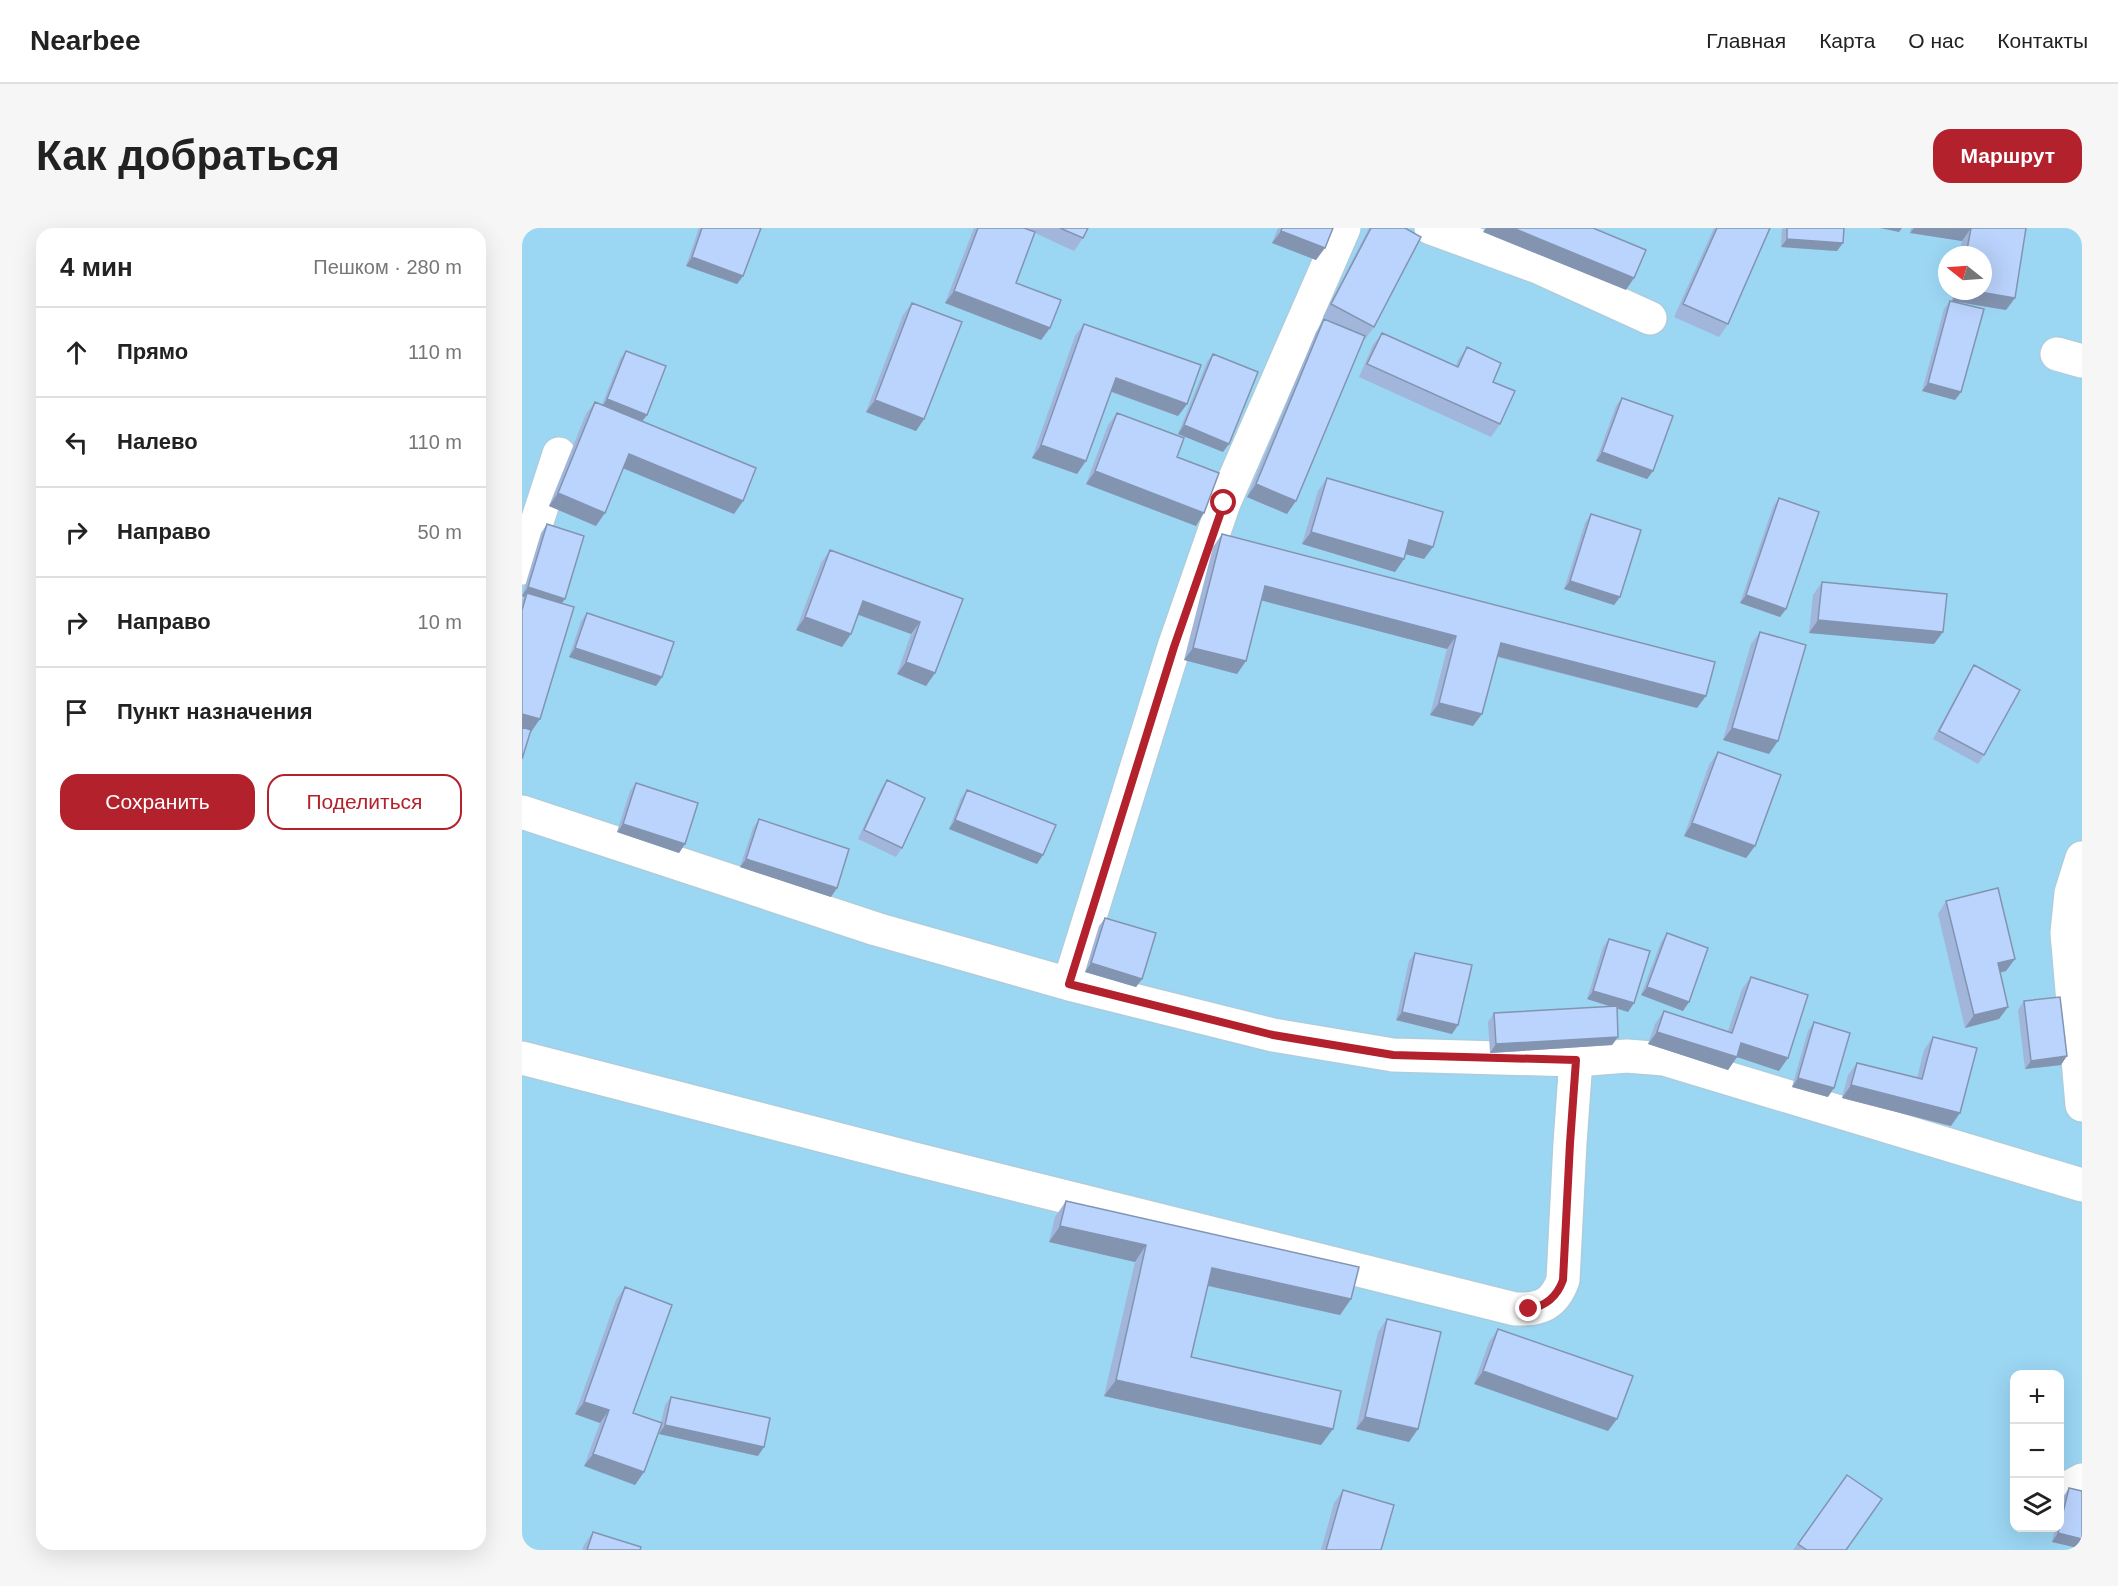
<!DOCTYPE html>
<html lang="ru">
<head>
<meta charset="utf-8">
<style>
	body { margin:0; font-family:Helvetica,sans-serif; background:#f6f6f6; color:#222 }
	.controls { position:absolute; right:18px; bottom:18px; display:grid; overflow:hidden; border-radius:12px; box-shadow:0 6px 24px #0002 }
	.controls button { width:54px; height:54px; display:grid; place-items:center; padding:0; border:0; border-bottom:2px solid #e0e0e0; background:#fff; color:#222; font:30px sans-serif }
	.compass { position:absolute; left:1416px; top:18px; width:54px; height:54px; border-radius:50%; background:#fff; box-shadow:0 6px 24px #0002; rotate:287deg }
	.stop { position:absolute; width:18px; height:18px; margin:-14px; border:4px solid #b3212d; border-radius:50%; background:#fff }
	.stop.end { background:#b3212d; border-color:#fff; box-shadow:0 2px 6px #0008 }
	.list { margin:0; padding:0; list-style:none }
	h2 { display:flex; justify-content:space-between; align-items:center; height:78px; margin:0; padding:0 24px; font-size:26px }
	h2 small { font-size:20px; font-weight:400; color:#767676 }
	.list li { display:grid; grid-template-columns:39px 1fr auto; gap:18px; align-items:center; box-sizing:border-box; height:90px; padding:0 24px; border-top:2px solid #e0e0e0 }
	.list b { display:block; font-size:22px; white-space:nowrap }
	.list em { font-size:20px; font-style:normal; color:#767676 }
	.actions { display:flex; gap:12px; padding:18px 24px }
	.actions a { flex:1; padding:14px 0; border:2px solid #b3212d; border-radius:18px; text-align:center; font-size:21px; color:#b3212d }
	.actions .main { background:#b3212d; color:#fff }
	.icon { flex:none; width:33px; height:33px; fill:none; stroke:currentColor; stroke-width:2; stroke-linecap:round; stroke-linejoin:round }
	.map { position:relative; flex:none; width:1560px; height:1322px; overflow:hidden; border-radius:18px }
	header { display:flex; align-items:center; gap:36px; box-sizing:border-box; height:84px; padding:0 30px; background:#fff; border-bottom:2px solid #e0e0e0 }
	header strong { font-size:28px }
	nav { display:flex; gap:33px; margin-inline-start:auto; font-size:21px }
	.intro { display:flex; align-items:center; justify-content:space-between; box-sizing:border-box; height:144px; padding:0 36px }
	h1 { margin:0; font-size:42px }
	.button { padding:15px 27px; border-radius:18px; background:#b3212d; color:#fff; font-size:21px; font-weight:700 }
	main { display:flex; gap:36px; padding:0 36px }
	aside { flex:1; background:#fff; border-radius:18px; box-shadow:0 6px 24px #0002 }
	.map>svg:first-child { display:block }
	.green { fill:#9bd6f3; fill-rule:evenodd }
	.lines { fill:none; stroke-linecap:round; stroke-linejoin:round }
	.minor-casing { stroke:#accddd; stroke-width:36 }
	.minor { stroke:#fff; stroke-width:33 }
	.wall { fill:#a1b6da }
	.shaded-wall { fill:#8394b1 }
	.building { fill:#bbd4fd; stroke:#8394b1; stroke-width:1.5 }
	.route { stroke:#b3212d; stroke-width:8 }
</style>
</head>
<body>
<header>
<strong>Nearbee</strong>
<nav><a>Главная</a><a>Карта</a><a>О нас</a><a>Контакты</a></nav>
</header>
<div class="intro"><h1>Как добраться</h1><a class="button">Маршрут</a></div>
<main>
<aside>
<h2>4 мин<small>Пешком · 280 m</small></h2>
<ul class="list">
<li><svg class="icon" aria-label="ahead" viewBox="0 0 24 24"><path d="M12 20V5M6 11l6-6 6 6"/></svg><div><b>Прямо</b></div><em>110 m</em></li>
<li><svg class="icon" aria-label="left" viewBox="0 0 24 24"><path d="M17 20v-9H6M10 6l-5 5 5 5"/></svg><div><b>Налево</b></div><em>110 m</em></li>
<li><svg class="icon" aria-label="right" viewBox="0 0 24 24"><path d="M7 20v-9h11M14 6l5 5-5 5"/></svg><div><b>Направо</b></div><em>50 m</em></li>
<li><svg class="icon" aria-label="right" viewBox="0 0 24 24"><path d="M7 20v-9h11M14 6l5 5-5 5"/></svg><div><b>Направо</b></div><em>10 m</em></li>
<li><svg class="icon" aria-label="arrive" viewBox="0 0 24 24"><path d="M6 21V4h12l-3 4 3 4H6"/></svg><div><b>Пункт назначения</b></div></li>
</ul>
<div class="actions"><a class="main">Сохранить</a><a>Поделиться</a></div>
</aside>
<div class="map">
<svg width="1560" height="1322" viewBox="0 0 1560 1322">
	<rect width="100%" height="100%" fill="#f3fafd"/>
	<!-- green -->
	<path class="green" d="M0,0H1560V1322H0ZM1425,27H1461V63H1425ZM1492,1146H1538V1300H1492Z"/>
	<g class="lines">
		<defs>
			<path id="minor" d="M822,0L702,275L652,419L547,756L751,807L871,827L1054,832L1105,828L1142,831L1560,957
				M909,0L1016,39L1128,90
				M1535,126L1560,133
				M0,340L37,226
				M0,584L354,701L547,756
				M1560,630L1549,665L1545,705L1560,877
				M0,830L392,931L993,1081C1018,1082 1032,1077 1041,1052L1048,915L1054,832
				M1538,1264L1560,1252"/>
		</defs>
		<!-- minor casing -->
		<use href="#minor" class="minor-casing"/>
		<!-- minor -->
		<use href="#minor" class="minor"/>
	</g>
	<!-- wall -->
	<path class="wall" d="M177,0H239L221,48L215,56L164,38Z
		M452,0H566L561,10L552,23L513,5L494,55L528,100L519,112L423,75Z
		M756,0H811L794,32L750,15Z
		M847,0H883L852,99L843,111H842L765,286L725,269L794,104L802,91L817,97L801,89Z
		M1192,0H1248L1206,96L1197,109L1152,89Z
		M1260,0H1322L1315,23L1259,19Z
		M1389,0H1504L1493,70L1484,82L1434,74L1439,164L1433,172L1400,163L1422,81L1428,73H1430L1431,63H1461V27H1437L1440,13L1388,5Z
		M390,75L402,191L394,203L344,184L381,87Z
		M562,96L665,176L656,188L589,164L555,246L510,230L553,108Z
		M860,105L934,138L936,132L945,119L971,154L978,196L969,209L837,149L851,117Z
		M104,123L120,193L221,273L212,286L101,240L74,298L27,278L64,186L73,174L80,177L98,131Z
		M691,126L701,224L656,206L685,134Z
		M1100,170L1131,243L1125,251L1074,233L1094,178Z
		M595,185L655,229L674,298L564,256L586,197Z
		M805,250L902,331L884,326L882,331L873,344L780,316L796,263Z
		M1257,270L1264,381L1258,389L1218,375L1251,279Z
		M1069,286L1098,369L1092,377L1042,361L1063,295Z
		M25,296L40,375L9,504V503L0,531V372L2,369L0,368L19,305Z
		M700,306L1175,480L975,429L951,498L908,487L925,421L739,372L724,433L715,446L662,432L691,319Z
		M308,322L441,371L413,445L404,458L375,446L389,406L336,387L329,406L320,419L274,402L299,335Z
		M1300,354L1412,416L1287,405L1291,367Z
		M65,385L140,449L134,458L47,429L59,393Z
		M1238,404L1247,526L1201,512L1229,416Z
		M1452,437L1462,527L1456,536L1411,511L1446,446Z
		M1196,524L1233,618L1224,630L1162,608L1187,537Z
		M365,552L380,620L374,629L336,611L359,561Z
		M114,555L163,616L157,625L95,604L108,563Z
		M445,562L515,636L427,601L439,570Z
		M237,591L309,669L218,639L231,600Z
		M1424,673L1484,743L1478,745L1477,791L1443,800L1416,686Z
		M583,690L620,751L614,759L563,744L577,698Z
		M1145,705L1161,783L1119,767L1139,714Z
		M1087,711L1112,775L1106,784L1095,780L1096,809L1090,817L968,825L966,794L972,785L1088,778L1065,771L1081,719Z
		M893,725L930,806L874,792L887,733Z
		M1229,749L1257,843L1215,829L1206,842L1126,816L1133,796L1142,783L1206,803L1220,761Z
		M1502,773L1539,837L1503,841L1496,782Z
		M1292,794L1306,869L1270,859L1286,803Z
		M1411,809L1429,898L1320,870L1326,847L1335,835L1395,850L1402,822Z
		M544,973L829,1071L818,1087L686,1058L669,1129L799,1217L582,1168L613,1034L527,1014L533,989Z
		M103,1059L111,1185L139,1195L143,1177L149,1169L236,1228L137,1206V1202L122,1244L113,1257L62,1238L78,1195L53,1186L94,1072Z
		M865,1091L896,1201L887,1214L834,1201L856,1104Z
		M976,1101L1086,1203L952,1156L967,1114Z
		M1325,1247L1324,1322H1271Z
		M1547,1260L1560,1263V1321L1530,1314L1533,1299H1538V1284L1541,1269Z
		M821,1262L859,1322H799L812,1275Z
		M71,1304L118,1322H60L62,1317Z"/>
	<!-- shaded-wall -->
	<path class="shaded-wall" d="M964,0H991L1112,50L1104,62L961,4Z
		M1358,0H1380L1377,4Z
		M1392,0H1449L1440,13L1388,5Z
		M759,3L803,20L794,32L750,15Z
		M1265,11L1321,15L1315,23L1259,19Z
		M170,29L221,48L215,56L164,38Z
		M432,63L528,100L519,112L423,75Z
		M1437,63H1452L1493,70L1484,82L1430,73Z
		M594,150L665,176L656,188L585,162Z
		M1406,155L1439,164L1433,172L1400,163Z
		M85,171L125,187L119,195L79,180Z
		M353,172L402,191L394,203L344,184Z
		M662,197L707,216L701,224L656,206Z
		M519,217L564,233L555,246L510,230Z
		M1080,224L1131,243L1125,251L1074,233Z
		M107,226L221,273L212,286L98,239Z
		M573,243L682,285L674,298L564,256Z
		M734,256L774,273L765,286L725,269Z
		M36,265L83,285L74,298L27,278Z
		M789,304L882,331L873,344L780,316Z
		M887,312L911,319L902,331L879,325Z
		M1048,353L1098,369L1092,377L1042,361Z
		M743,358L934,408L925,421L734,371Z
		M6,359L43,371L37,379L5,365L2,369L0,368Z
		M1224,367L1264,381L1258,389L1218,375Z
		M341,373L398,394L389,406L332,385Z
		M283,389L329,406L320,419L274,402Z
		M1296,392L1421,404L1412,416L1287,405Z
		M979,415L1184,468L1175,480L970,427Z
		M53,420L140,449L134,458L47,429Z
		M671,420L724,433L715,446L662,432Z
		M384,434L413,445L404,458L375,446Z
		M917,475L960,486L951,498L908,487Z
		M0,486L18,491L9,504L0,501Z
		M1210,500L1256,513L1247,526L1201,512Z
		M433,592L521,627L515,636L427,601Z
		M1170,595L1233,618L1224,630L1162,608Z
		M101,596L163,616L157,625L95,604Z
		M224,631L315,660L309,669L218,639Z
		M1493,731L1484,743L1467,747L1476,735Z
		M569,735L620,751L614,759L563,744Z
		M1125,759L1167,774L1161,783L1119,767Z
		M1071,763L1112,775L1106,784L1065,771Z
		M1486,779L1477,791L1443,800L1452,787Z
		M880,784L936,797L930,806L874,792Z
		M1135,804L1219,815L1266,830L1257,843L1215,829L1206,842L1126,816Z
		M1096,809L1090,817L968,825L974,816Z
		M1545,828L1539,837L1503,841L1509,833Z
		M1276,850L1312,860L1306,869L1270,859Z
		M1329,857L1438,885L1429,898L1320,870Z
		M538,998L624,1017L613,1034L527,1014Z
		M690,1040L829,1071L818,1087L678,1056Z
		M961,1143L1095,1191L1086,1203L952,1156Z
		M594,1152L811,1201L799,1217L582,1168Z
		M62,1174L87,1182L78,1195L53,1186Z
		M843,1189L896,1201L887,1214L834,1201Z
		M143,1197L242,1219L236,1228L137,1206Z
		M71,1226L122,1244L113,1257L62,1238Z
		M1536,1305L1560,1311V1321L1530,1314Z"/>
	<!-- building -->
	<path class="building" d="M180,0H239L221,48L170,29Z
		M456,0H502L513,4L494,55L539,72L528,100L432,63Z
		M538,0H566L561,10Z
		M760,0H811L803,20L759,3Z
		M849,0H883L899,9L852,99L809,76Z
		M991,0H1071L1124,22L1112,50Z
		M1195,0H1248L1206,96L1161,76Z
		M1265,0H1322L1321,15L1265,11Z
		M1446,0H1504L1493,70L1452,63H1461V27H1444L1449,0Z
		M1428,73L1462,81L1439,164L1406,155Z
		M390,75L440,94L402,191L353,172Z
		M802,91L843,108L774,273L734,256Z
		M562,96L679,137L665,176L594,150L564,233L519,217Z
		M860,105L936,139L945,119L979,135L971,154L993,163L978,196L845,136Z
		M104,123L144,138L125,187L85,171Z
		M691,126L736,144L707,216L662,197Z
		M1100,170L1151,188L1131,243L1080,224Z
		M73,174L234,240L221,273L107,226L83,285L36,265Z
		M595,185L662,210L655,229L697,245L682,285L573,243Z
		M805,250L921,284L911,319L887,312L882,331L789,304Z
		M1257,270L1297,284L1264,381L1224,367Z
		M1069,286L1119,302L1098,369L1048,353Z
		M25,296L62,308L43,371L6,359Z
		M700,306L1193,434L1184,468L979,415L960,486L917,475L934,408L743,358L724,433L671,420Z
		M308,322L441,371L413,445L384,434L398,394L341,373L329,406L283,389Z
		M1300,354L1425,366L1421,404L1296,392Z
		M5,365L52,379L18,491L0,486V382Z
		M65,385L152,414L140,449L53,420Z
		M1238,404L1284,417L1256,513L1210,500Z
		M1452,437L1498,462L1462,527L1417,503Z
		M0,499L9,502L0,531Z
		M1196,524L1259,547L1233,618L1170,595Z
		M365,552L403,570L380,620L342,602Z
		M114,555L176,575L163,616L101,596Z
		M445,562L534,597L521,627L433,592Z
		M237,591L327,621L315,660L224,631Z
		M1476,660L1493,731L1476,735L1486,779L1452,787L1424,673Z
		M583,690L634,705L620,751L569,735Z
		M1145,705L1186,720L1167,774L1125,759Z
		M1087,711L1128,723L1112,775L1071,763Z
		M893,725L950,737L936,797L880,784Z
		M1229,749L1286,767L1266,830L1219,815L1215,829L1135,804L1142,783L1210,805Z
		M1538,769L1545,828L1509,833L1502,773Z
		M1095,778L1096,809L974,816L972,785Z
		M1292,794L1328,805L1312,860L1276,850Z
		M1411,809L1455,820L1438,885L1329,857L1335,835L1400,851Z
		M544,973L837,1039L829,1071L690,1040L669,1129L819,1163L811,1201L594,1152L624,1017L538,998Z
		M103,1059L150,1077L111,1185L140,1195L122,1244L71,1226L87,1182L62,1174Z
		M865,1091L919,1104L896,1201L843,1189Z
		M976,1101L1111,1148L1095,1191L961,1143Z
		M149,1169L248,1190L242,1219L143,1197Z
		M1325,1247L1360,1271L1324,1322H1285L1276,1316Z
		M1547,1260L1560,1263V1311L1536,1305Z
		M821,1262L872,1277L859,1322H804Z
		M71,1304L119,1319L118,1322H65Z"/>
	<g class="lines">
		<!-- route -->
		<path class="route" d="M702,275L652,419L547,756L751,807L871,827L1054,832L1048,915L1041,1052C1035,1069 1024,1078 1007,1081"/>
	</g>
</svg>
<div class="controls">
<button>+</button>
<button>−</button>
<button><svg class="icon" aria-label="layers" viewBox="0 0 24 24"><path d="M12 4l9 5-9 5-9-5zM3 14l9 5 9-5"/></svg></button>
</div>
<svg class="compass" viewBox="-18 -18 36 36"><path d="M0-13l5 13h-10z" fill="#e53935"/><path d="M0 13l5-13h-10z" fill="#767676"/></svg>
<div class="stop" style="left:702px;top:275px"></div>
<div class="stop end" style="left:1007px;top:1081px"></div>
</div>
</main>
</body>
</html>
